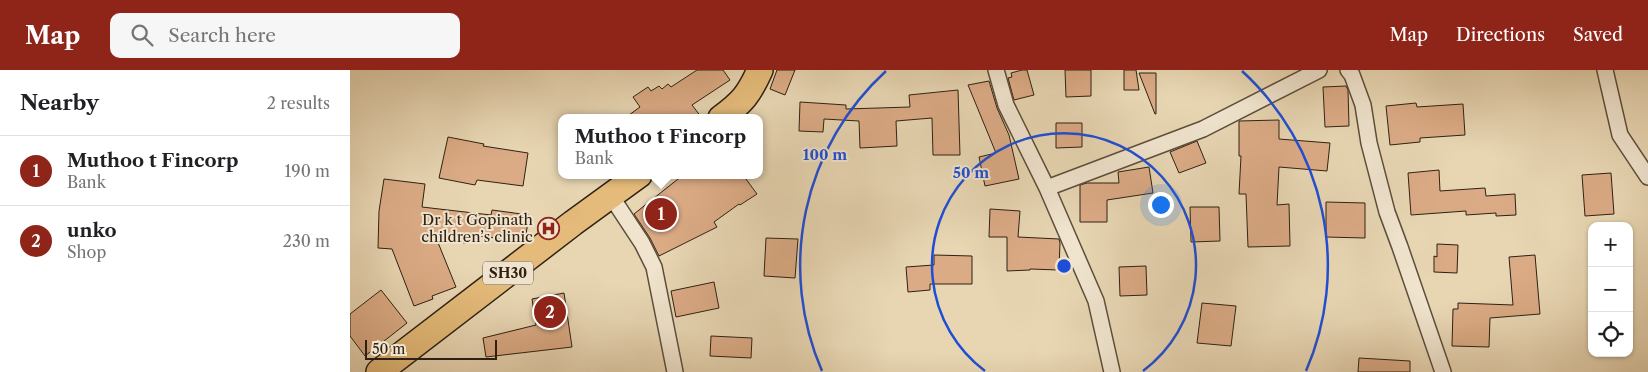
<!DOCTYPE html>
<html lang="en">
<head>
<meta charset="utf-8">
<style>
	body { margin:0; font-family:"Libre Caslon Text",serif; background:#f6f6f6; color:#202124 }
	.controls { position:absolute; right:15px; bottom:15px; display:grid; overflow:hidden; border-radius:10px; box-shadow:0 1px 4px #0004 }
	.controls button { width:45px; height:45px; display:grid; place-items:center; padding:0; border:0; border-bottom:1px solid #e0e0e0; background:#fff; color:#202124; font:25px sans-serif }
	.scale { position:absolute; left:15px; bottom:12px; width:132px; box-sizing:border-box; padding-left:5px; border:2px solid #2e2113; border-top:0; font-size:14px; line-height:18px; white-space:nowrap; color:#2e2113; -webkit-text-stroke:4px #f0e4ce; paint-order:stroke }
	.you { position:absolute; left:810px; top:134px; width:18px; height:18px; margin:-12px; border:4px solid #fff; border-radius:50%; background:#1a73e8; box-shadow:0 0 0 8px #1a73e833 }
	.badge { display:grid; place-items:center; width:32px; height:32px; border-radius:50%; background:#8f2418; color:#fff; font-size:16px; font-weight:700 }
	.pin { position:absolute; translate:-50% -50%; border:2px solid #fff; box-shadow:0 1px 5px #0006 }
	.popup { position:absolute; left:208px; top:44px; width:205px; height:65px; box-sizing:border-box; display:grid; place-content:center; border-radius:10px; background:#fff; filter:drop-shadow(0 1px 4px #0005); font-size:16px; white-space:nowrap; color:#757577 }
	.popup b { font-size:19px; color:#202124 }
	.popup::after { content:''; position:absolute; left:50%; top:100%; margin-left:-10px; border:10px solid transparent; border-top-color:#fff }
	.list { margin:0; padding:0; list-style:none }
	h2 { display:flex; justify-content:space-between; align-items:center; height:65px; margin:0; padding:0 20px; font-size:21px }
	h2 small { font-size:16px; font-weight:400; color:#757577 }
	.list li { display:grid; grid-template-columns:32px 1fr auto; gap:15px; align-items:center; box-sizing:border-box; height:70px; padding:0 20px; border-top:1px solid #e0e0e0 }
	.list b { display:block; font-size:19px; white-space:nowrap }
	.list p { margin:0; font-size:16px; white-space:nowrap; color:#757577 }
	.list em { font-size:16px; font-style:normal; color:#757577 }
	.icon { flex:none; width:28px; height:28px; fill:none; stroke:currentColor; stroke-width:2; stroke-linecap:round; stroke-linejoin:round }
	.map { position:relative; flex:none; width:1298px; height:302px; overflow:hidden }
	header { display:flex; align-items:center; gap:30px; box-sizing:border-box; height:70px; padding:0 25px; background:#8f2418; color:#fff }
	header strong { font-size:24px }
	nav { display:flex; gap:28px; margin-inline-start:auto; font-size:18px }
	.search { width:350px; height:45px; background:#f6f6f6; display:flex; align-items:center; gap:12px; box-sizing:border-box; padding:0 18px; border-radius:10px; color:#757577; font-size:19px }
	main { display:flex }
	aside { flex:1; background:#fff }
	.map>svg:first-child { display:block }
	.building { fill:#dbab85; stroke:#2e2113 }
	.lines { fill:none; stroke-linecap:round; stroke-linejoin:round }
	.minor-casing { stroke:#5c4e3b; stroke-width:18 }
	.primary-casing { stroke:#2e2113; stroke-width:28 }
	.minor { stroke:#f0e4ce; stroke-width:15 }
	.primary { stroke:#e4bb7a; stroke-width:25 }
	.ring { fill:none; stroke:#1d4ed8; stroke-width:2.5 }
	.labels { text-anchor:middle; dominant-baseline:central; stroke-width:4; stroke-linejoin:round; paint-order:stroke }
	.shield { fill:#f0e4ce; stroke:#685c4b; stroke-width:1 }
	.shield-label { font-size:14px; font-weight:bold; fill:#2e2113 }
	.poi-label { font-size:15px; fill:#2e2113; stroke:#f0e4ce; text-anchor:end }
	.centre { fill:#1d4ed8; stroke:#f0e4ce; stroke-width:2.5 }
	.ring-label { font-size:15px; text-anchor:middle; font-weight:bold; fill:#1d4ed8; stroke:#f0e4ce; stroke-width:4; stroke-linejoin:round; paint-order:stroke }
</style>
</head>
<body>
<header>
<strong>Map</strong>
<div class="search"><svg class="icon" aria-label="search" viewBox="0 0 24 24"><circle cx="10" cy="10" r="6"/><path d="M15 15l6 6"/></svg>Search here</div>
<nav><a>Map</a><a>Directions</a><a>Saved</a></nav>
</header>
<main>
<aside>
<h2>Nearby<small>2 results</small></h2>
<ul class="list">
<li><span class="badge">1</span><div><b>Muthoo t Fincorp</b><p>Bank</p></div><em>190 m</em></li>
<li><span class="badge">2</span><div><b>unko</b><p>Shop</p></div><em>230 m</em></li>
</ul>
</aside>
<div class="map">
<svg width="1298" height="302" viewBox="0 0 1298 302">
	<rect width="100%" height="100%" fill="#e8d6b3"/>
	<filter id="stains"><feTurbulence type="fractalNoise" baseFrequency=".004" numOctaves="4"/><feColorMatrix values="0 0 0 0 .2 0 0 0 0 .09 0 0 0 0 .02 0 0 0 .5 -.17"/></filter>
	<radialGradient id="worn" r=".72"><stop offset=".6" stop-color="#630" stop-opacity="0"/><stop offset="1" stop-color="#630" stop-opacity=".3"/></radialGradient>
	<!-- building -->
	<path class="building" d="M347,0H373L380,10L342,35L352,48H275L290,37L283,27L298,17L301,21L309,16L312,19L318,14L321,17Z
		M427,0H445L435,25L420,19Z
		M672,0H677L684,25L664,30L658,8L662,7L661,3Z
		M715,0H741V26L716,27Z
		M774,0H786L789,20H774Z
		M789,3H806V44H805Z
		M639,11L647,38L659,65L669,109L635,116L629,87L646,83L618,15Z
		M996,16L998,20L999,56L975,57L973,17Z
		M608,20L610,85H583L582,48L546,51L547,76L510,78L509,51L474,49L473,62L449,61L450,32L496,35V39L560,37L559,25Z
		M1066,33L1067,37L1113,34L1115,65L1070,68V72L1040,75L1036,36Z
		M929,50V69L980,73L977,101L929,97L927,135L939,134L940,176L898,177L896,124H889L891,86H889V51Z
		M706,53H732V77L706,78Z
		M98,67L134,74L133,76L178,83L173,116L127,110L125,115L89,108Z
		M847,71L856,93L829,103L820,82Z
		M799,97L803,123L757,130V152H730V115L737,113H769L768,102Z
		M1089,100L1090,121L1135,118L1136,126L1165,124L1166,145L1146,146V143L1116,145V141L1061,145L1058,103Z
		M1261,103L1264,144L1235,146L1232,105Z
		M333,105H393L407,124L390,135L389,134L364,152L367,157L309,186L300,168L284,144Z
		M34,109L75,114L72,137L141,145L142,140L179,145L175,171L117,165L116,173L87,170L106,217L82,226L83,229L64,236L42,179L28,178L29,141Z
		M976,132L1015,133V168L976,167Z
		M840,137H869L870,171L841,172Z
		M640,139L670,141L668,167L709,169L710,173L709,200L680,199V200L657,201V167H639Z
		M416,168L448,169L445,208L414,206Z
		M1087,174L1108,175L1107,203L1084,202V186L1087,187Z
		M584,185L622,186V214H580V220L558,222L556,197L584,195Z
		M1185,185L1190,244L1140,248L1139,277L1102,276L1103,239H1108V233L1163,235L1159,187Z
		M796,196L797,225L770,226L769,197Z
		M364,212L369,238L326,247L321,221Z
		M31,220L57,253L15,286L0,266V244Z
		M214,223L222,277L136,287L133,268L186,255L182,229Z
		M852,233L886,236L881,276L847,273Z
		M361,266L402,268L401,288L360,286Z
		M1009,288L1060,291V302H1008Z"/>
	<g class="lines">
		<defs>
			<path id="minor" d="M646,0L656,35L697,118L746,231L762,302
				M998,0L1002,5L1013,35L1019,73L1037,142L1050,177L1093,302
				M1255,0L1270,65L1298,107
				M697,118L853,59L969,0
				M261,126L292,173L304,197L325,302"/>
			<path id="primary" d="M371,48C393,32 399,24 410,0
				M29,302L223,153L289,105"/>
		</defs>
		<!-- minor casing -->
		<use href="#minor" class="minor-casing"/>
		<!-- primary casing -->
		<use href="#primary" class="primary-casing"/>
		<!-- minor -->
		<use href="#minor" class="minor"/>
		<!-- primary -->
		<use href="#primary" class="primary"/>
	</g>
	<!-- distance rings -->
	<g class="ring">
		<path d="M635 301A132 132 0 1 1 793 301"/>
		<path d="M472 301A264 264 0 0 1 536 1M892 1A264 264 0 0 1 956 301"/>
	</g>
	<!-- icons -->
	<defs>
		<symbol id="hospital-ring" viewBox="-11 -11 22 22"><circle r="9.5" fill="#f0e4ce" stroke="#8f2418" stroke-width="1.5"/><path d="M-5-5h3v3.5h4V-5h3V5h-3V1.5h-4V5h-3Z" fill="#8f2418"/></symbol>
	</defs>
	<g fill-rule="evenodd">
		<use href="#hospital-ring" x="186" y="146" width="25" height="25"/>
	</g>
	<g class="labels">
		<!-- shield labels -->
		<rect class="shield" x="133" y="191.5" width="50" height="23" rx="4"/>
		<g class="shield-label">
			<text x="158" y="203">SH30</text>
		</g>
		<!-- poi labels -->
		<g class="poi-label">
			<text x="183" y="149">Dr k t Gopinath<tspan x="183" dy="17">children’s clinic</tspan></text>
		</g>
	</g>
	<circle cx="714" cy="196" r="8" class="centre"/>
	<g class="ring-label">
		<text x="475" y="90">100 m</text>
		<text x="621" y="108">50 m</text>
	</g>
	<rect width="100%" height="100%" filter="url(#stains)"/>
	<rect width="100%" height="100%" fill="url(#worn)"/>
</svg>
<div class="controls">
<button>+</button>
<button>−</button>
<button><svg class="icon" aria-label="locate" viewBox="0 0 24 24"><circle cx="12" cy="12" r="6"/><path d="M12 2v4M12 18v4M2 12h4M18 12h4"/></svg></button>
</div>
<div class="scale">50 m</div>
<div class="you"></div>
<div class="pin badge" style="left:311px;top:144px">1</div>
<div class="popup"><b>Muthoo t Fincorp</b>Bank</div>
<div class="pin badge" style="left:200px;top:242px">2</div>
</div>
</main>
</body>
</html>
